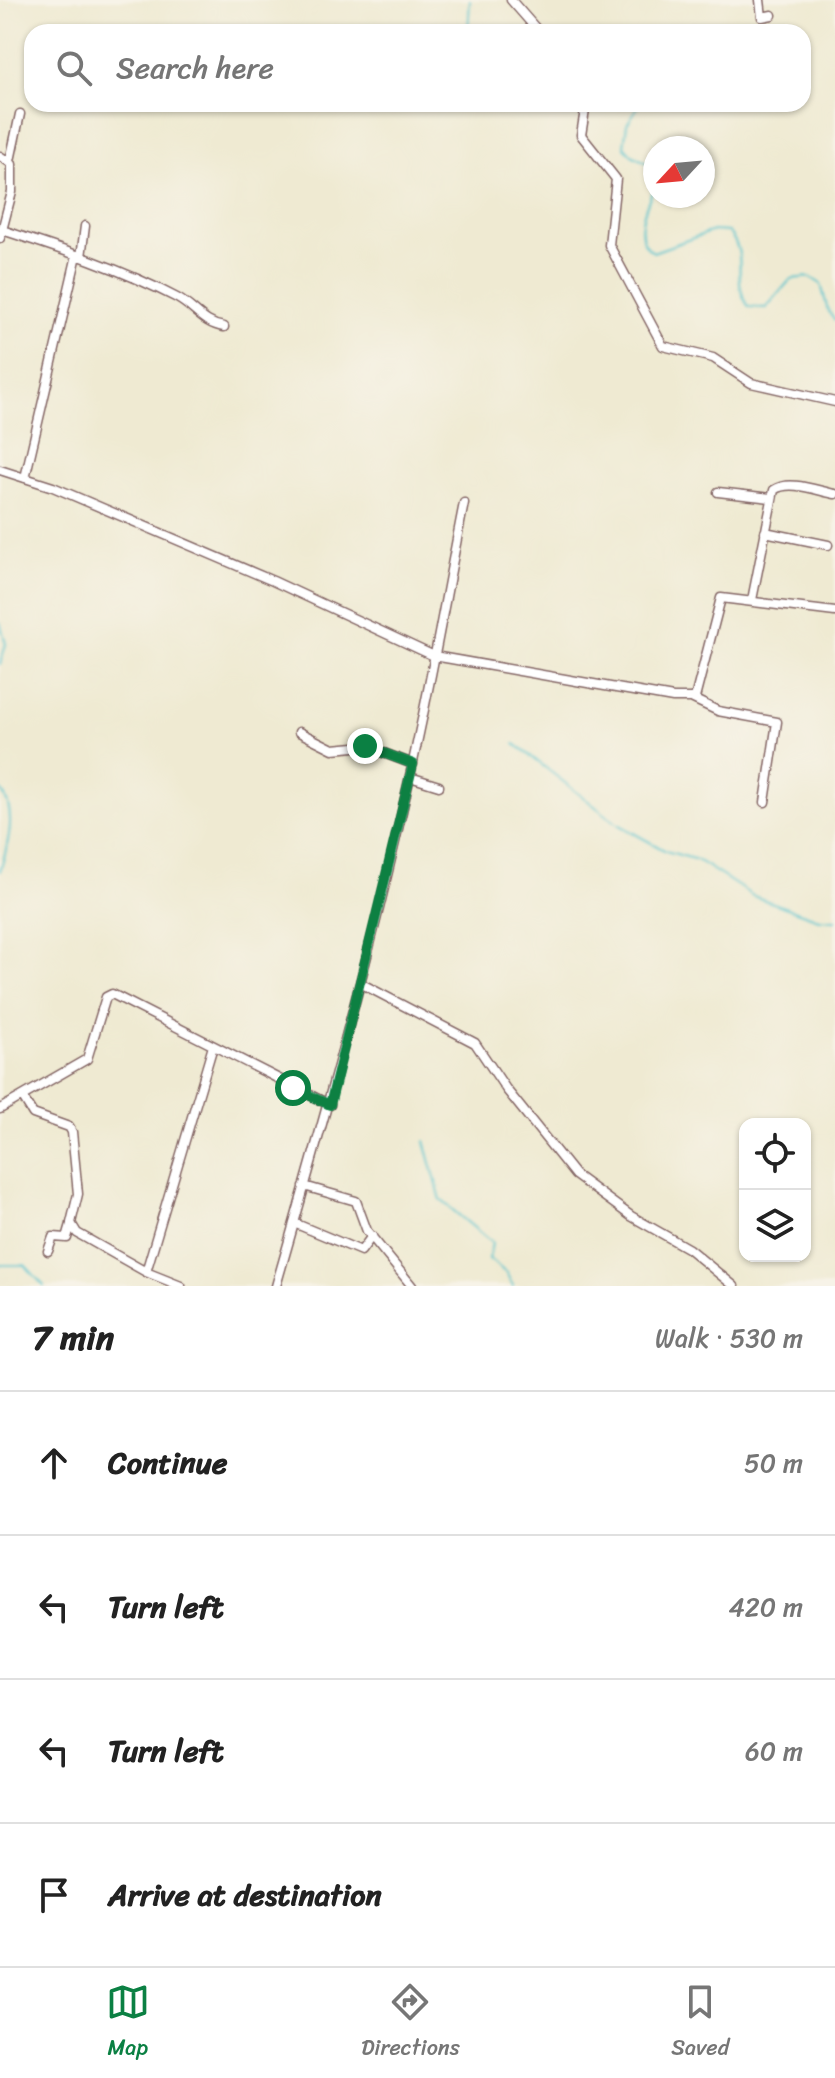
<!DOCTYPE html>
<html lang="en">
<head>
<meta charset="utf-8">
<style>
	body { margin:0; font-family:Sriracha,sans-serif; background:#f2f2f2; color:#222 }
	.controls { position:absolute; right:24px; bottom:24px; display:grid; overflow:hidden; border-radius:16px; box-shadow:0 2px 6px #0004 }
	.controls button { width:72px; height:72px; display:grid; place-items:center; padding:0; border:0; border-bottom:2px solid #e0e0e0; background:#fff; color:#222; font:40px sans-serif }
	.compass { position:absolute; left:643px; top:136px; width:72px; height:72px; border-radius:50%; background:#fff; box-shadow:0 2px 6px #0004; rotate:244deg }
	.stop { position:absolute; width:24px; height:24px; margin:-18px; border:6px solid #0b8043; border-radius:50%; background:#fff }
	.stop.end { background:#0b8043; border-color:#fff; box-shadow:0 2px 8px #0008 }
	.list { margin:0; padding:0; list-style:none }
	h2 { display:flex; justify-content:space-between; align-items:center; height:104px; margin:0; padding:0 32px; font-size:34px }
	h2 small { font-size:26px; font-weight:400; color:#767676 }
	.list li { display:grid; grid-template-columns:52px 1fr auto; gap:24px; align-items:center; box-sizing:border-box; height:144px; padding:0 32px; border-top:2px solid #e0e0e0 }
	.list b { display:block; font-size:30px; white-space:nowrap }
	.list em { font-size:26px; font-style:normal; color:#767676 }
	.icon { flex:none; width:44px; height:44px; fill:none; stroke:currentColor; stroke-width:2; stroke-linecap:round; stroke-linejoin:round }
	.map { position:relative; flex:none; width:835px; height:1286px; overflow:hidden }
	.search { position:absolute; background:#fff; box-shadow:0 2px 6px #0004; left:24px; right:24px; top:24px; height:88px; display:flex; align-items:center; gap:20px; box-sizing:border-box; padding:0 28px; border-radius:24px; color:#767676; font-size:30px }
	.sheet { height:680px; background:#fff }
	nav { display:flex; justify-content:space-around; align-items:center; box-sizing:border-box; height:112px; border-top:2px solid #e0e0e0; background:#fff; font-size:22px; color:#767676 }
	nav a { display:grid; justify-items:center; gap:4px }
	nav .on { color:#0b8043 }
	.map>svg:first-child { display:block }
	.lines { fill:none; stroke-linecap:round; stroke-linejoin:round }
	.stream { stroke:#57c4ce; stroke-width:2 }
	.minor-casing { stroke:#846665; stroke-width:11 }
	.minor { stroke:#fff; stroke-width:8 }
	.route { stroke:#0b8043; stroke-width:10 }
</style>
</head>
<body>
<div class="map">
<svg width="835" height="1286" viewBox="0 0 835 1286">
	<rect width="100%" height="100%" fill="#f7f3e8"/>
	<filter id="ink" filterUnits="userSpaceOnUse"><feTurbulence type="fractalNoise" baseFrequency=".0125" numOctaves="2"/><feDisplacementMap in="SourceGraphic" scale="16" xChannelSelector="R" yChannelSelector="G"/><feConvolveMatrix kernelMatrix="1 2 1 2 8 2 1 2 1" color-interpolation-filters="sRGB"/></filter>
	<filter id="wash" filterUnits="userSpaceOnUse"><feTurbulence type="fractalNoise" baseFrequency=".006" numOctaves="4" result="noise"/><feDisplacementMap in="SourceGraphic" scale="32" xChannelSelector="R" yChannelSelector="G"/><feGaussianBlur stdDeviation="1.8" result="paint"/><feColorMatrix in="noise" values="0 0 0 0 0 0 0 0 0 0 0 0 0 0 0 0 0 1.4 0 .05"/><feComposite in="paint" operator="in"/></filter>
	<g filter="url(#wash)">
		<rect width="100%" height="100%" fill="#efead2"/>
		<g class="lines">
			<!-- stream -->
			<path class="stream" d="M468,32L470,0
				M640,104L627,124L624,146L632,155L655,167
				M655,185C647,203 630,238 653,252L713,231L728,232C751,257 729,279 749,307L766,308L791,279L810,277L821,284L828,311L835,321
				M0,622L6,644L0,664
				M515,744L619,825L666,851L697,860L753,896L819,919L835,920
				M0,789C18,811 8,845 0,871
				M425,1141L441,1200L492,1243L489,1259L506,1273L513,1286
				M0,1265H25L44,1286"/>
		</g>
	</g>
	<g filter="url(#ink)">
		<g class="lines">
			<defs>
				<path id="minor" d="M511,0L539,32
					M760,0L762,17L772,15
					M586,104L581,135L616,179L609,245L663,346L713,358L751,383L835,402
					M0,156L12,164V192L0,238
					M10,161L20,114
					M2,230C61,249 122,269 177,298C194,307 203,324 224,327
					M81,257L85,226
					M0,470L53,487L273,581L434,656L673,698H695L721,598L835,612
					M25,478L77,255
					M718,492L771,498
					M765,532L828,545
					M752,600L774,490C789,479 818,491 835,494
					M693,699L718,711L777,722L765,802
					M299,732L333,749L365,746L413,764
					M410,777L439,786
					M360,983L475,1043L506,1089L575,1175L631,1216L689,1249L734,1286
					M23,1098L33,1114L69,1127L72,1132L78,1194L71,1223L77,1233L146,1272L181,1286
					M0,1109L87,1059L106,997L112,994L330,1105
					M304,1186L356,1201L367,1231L412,1286
					M294,1223L361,1251L372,1236
					M48,1251L53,1237L67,1238L71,1224
					M146,1272L213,1046
					M276,1286C329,1102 381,917 420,729C436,654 449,578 464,503"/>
			</defs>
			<!-- minor casing -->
			<use href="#minor" class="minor-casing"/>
			<!-- minor -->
			<use href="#minor" class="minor"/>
		</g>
	</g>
	<g class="lines" filter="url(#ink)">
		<!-- route -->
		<path class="route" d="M293,1088L330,1105L413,764L365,746"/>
	</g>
</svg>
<div class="controls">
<button><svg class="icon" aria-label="locate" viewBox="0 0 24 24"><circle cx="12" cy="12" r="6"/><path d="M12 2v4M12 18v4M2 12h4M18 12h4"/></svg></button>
<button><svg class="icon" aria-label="layers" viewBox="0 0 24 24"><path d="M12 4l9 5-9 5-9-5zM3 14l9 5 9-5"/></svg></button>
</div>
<svg class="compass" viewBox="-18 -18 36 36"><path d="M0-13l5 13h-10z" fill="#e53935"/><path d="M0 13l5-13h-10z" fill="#767676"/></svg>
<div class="stop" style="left:293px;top:1088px"></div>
<div class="stop end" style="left:365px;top:746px"></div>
<div class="search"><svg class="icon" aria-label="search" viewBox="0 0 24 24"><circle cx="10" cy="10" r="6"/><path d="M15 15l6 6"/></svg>Search here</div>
</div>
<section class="sheet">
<h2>7 min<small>Walk · 530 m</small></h2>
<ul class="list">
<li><svg class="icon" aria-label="ahead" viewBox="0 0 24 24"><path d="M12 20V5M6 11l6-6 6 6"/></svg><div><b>Continue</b></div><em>50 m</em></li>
<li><svg class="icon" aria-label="left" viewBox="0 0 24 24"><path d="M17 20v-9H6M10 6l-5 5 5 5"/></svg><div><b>Turn left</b></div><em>420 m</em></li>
<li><svg class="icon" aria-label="left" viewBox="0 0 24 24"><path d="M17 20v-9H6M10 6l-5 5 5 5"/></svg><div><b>Turn left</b></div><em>60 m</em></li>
<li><svg class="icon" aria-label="arrive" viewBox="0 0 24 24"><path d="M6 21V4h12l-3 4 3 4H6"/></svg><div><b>Arrive at destination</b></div></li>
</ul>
</section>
<nav>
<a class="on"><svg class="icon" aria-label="map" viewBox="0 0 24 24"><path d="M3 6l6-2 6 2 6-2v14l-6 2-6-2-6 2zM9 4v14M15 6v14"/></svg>Map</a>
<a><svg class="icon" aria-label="directions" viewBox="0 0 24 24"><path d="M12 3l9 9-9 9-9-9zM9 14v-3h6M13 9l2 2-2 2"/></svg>Directions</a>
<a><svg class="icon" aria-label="saved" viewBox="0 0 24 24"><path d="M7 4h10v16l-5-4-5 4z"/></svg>Saved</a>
</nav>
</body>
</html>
